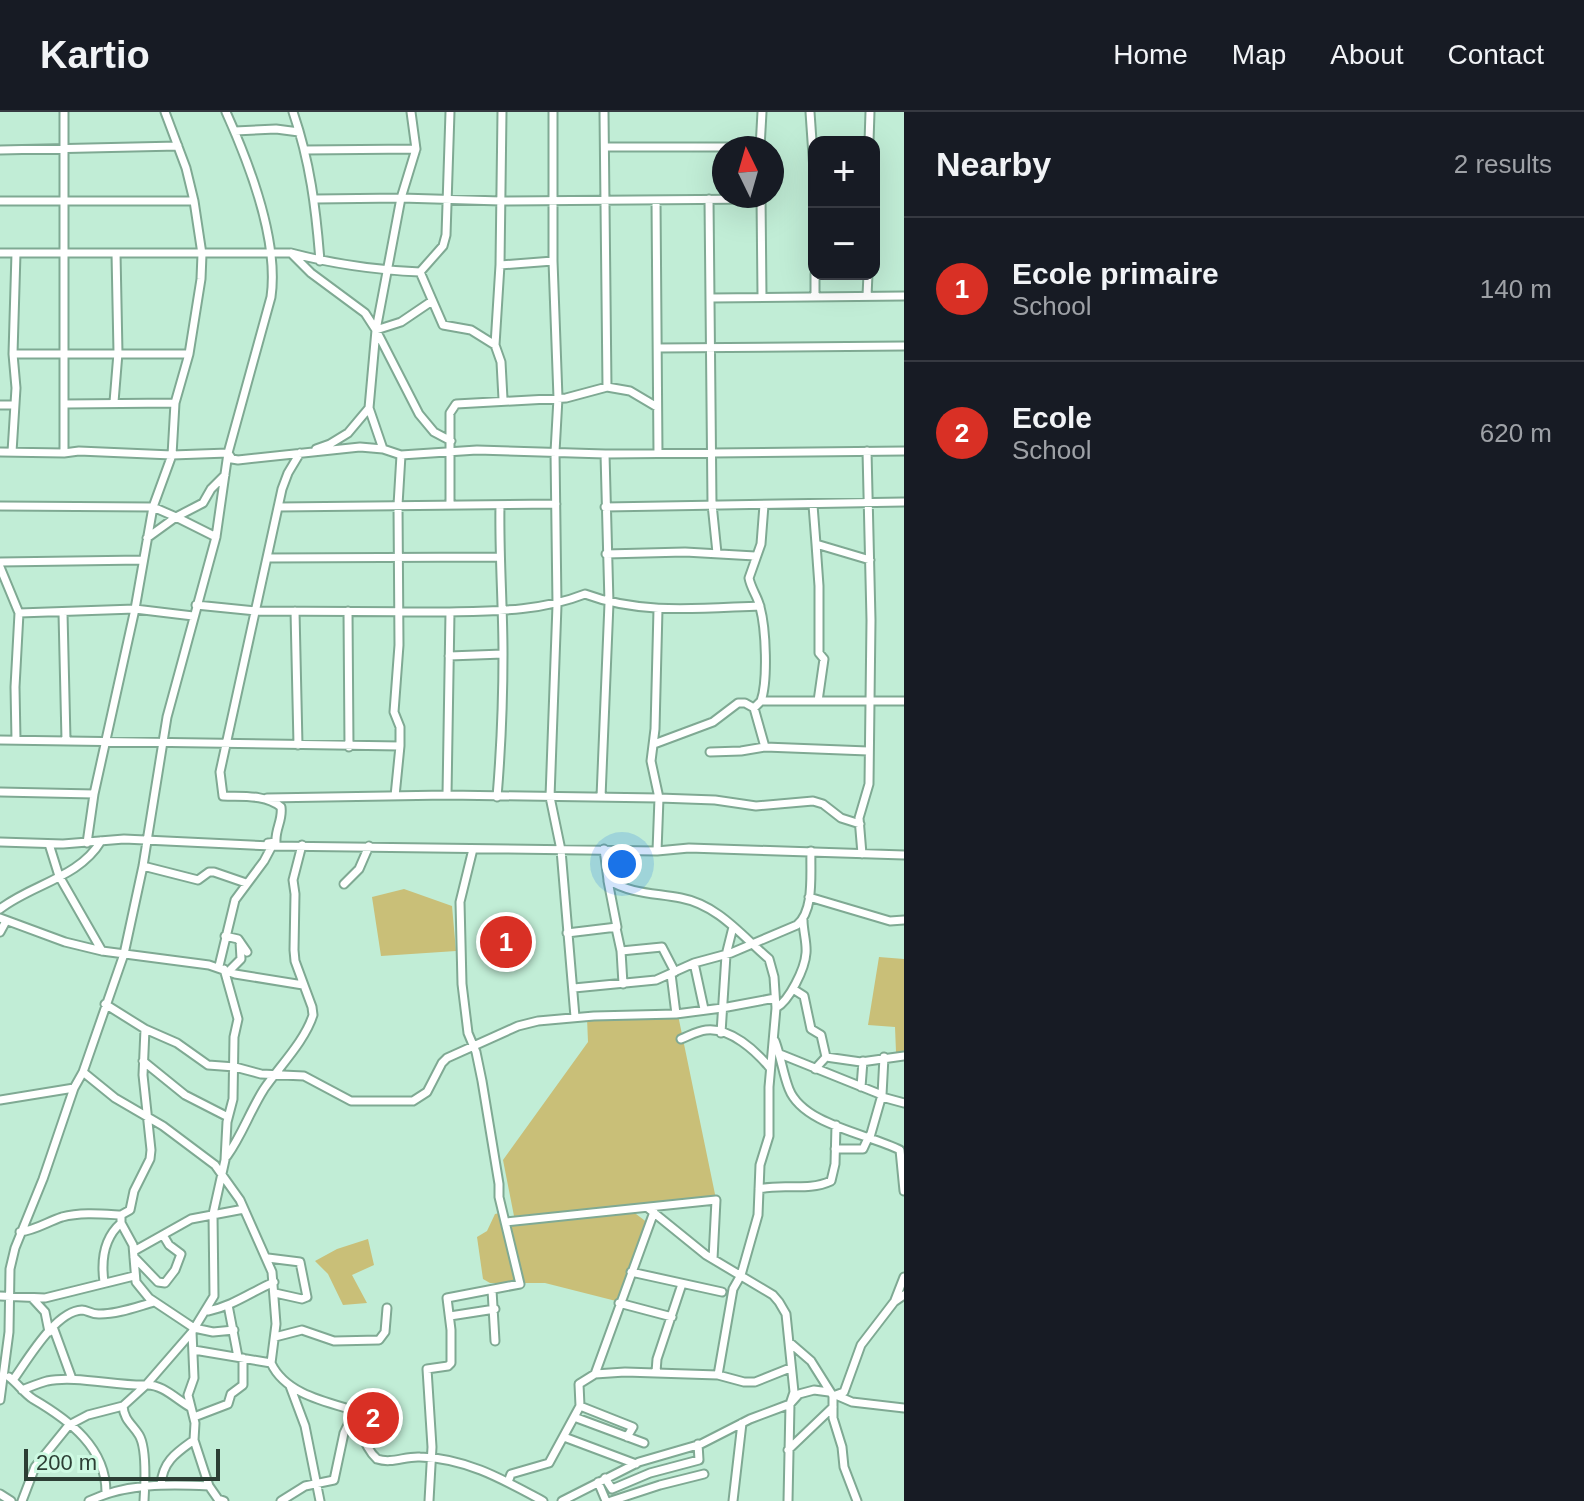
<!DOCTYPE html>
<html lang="en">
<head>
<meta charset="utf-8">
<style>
	body { margin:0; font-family:Helvetica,sans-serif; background:#20242c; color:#f1f3f6 }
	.controls { position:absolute; right:24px; top:24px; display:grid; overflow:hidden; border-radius:16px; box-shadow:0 8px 32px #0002 }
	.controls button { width:72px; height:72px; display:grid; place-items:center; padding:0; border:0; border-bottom:2px solid #363941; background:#171b24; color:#f1f3f6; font:40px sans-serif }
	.compass { position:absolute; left:712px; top:24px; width:72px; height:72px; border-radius:50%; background:#171b24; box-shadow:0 8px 32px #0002; rotate:355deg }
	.scale { position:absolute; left:24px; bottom:20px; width:196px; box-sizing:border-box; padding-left:8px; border:4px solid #2c3e34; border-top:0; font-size:22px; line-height:28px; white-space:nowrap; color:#2c3e34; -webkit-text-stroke:6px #cefae3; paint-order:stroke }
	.you { position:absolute; left:622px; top:752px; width:28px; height:28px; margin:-20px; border:6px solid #fff; border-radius:50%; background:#1a73e8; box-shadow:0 0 0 12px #1a73e833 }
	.badge { display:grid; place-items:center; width:52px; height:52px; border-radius:50%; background:#d93025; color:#fff; font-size:26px; font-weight:700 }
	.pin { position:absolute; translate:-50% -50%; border:4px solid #fff; box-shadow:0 2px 8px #0006 }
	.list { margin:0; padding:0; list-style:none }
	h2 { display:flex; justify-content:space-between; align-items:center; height:104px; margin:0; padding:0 32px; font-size:34px }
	h2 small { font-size:26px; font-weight:400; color:#9ea1a6 }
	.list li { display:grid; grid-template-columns:52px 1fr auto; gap:24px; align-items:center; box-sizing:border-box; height:144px; padding:0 32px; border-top:2px solid #363941 }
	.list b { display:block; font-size:30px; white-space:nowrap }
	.list p { margin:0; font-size:26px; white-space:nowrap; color:#9ea1a6 }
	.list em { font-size:26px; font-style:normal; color:#9ea1a6 }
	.map { position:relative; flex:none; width:904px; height:1389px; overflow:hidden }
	header { display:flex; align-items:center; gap:48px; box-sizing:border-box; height:112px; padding:0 40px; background:#171b24; border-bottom:2px solid #363941 }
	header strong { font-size:38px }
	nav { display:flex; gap:44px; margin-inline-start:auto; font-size:28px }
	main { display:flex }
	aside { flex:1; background:#171b24 }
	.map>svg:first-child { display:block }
	.green { fill:#c9bf78 }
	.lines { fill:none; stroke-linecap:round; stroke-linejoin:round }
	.street-casing { stroke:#7fa993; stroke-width:11 }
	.street { stroke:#fff; stroke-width:7 }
</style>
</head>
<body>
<header>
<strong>Kartio</strong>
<nav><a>Home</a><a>Map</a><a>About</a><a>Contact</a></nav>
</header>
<main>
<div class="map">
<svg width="904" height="1389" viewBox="0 0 904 1389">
	<rect width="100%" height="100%" fill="#c1edd6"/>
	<!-- green -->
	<path class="green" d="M404,777L452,794L456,839L381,844L372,785Z
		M879,845L904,847V941L896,940L895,915L868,913Z
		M678,903L716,1087L514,1104L503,1048L588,930L587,906Z
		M504,1100L509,1111L626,1100L636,1102L648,1111L620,1190L545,1171H490L483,1167L477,1125L487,1119L495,1102Z
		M368,1127L374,1153L352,1163L367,1191L343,1193L328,1162L315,1149L337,1137Z"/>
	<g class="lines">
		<defs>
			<path id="street" d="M64,0V341
				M293,0C310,49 316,97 320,149
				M411,0L416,37L401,86L376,218L419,302L434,320L451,329
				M450,0L446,123L443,134L420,160L443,213L471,218L495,233
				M502,0L500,153L495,233L501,250L503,287
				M553,0V149L558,286L555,340L557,493L550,685L561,738L575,905
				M604,0L607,275
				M810,0L814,58
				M235,19L276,17L299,20
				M869,30L870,0
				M605,35H760
				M760,36L762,0
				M0,38L178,34
				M305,38L416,37
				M761,84L762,184
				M316,87L401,86L501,89L762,87
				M709,87L712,392L717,441
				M656,88L658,341
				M0,89H194
				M0,141H291C333,152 376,158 420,160
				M291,141L311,161L365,201L376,218L369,296L348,321L330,332L316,337
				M500,153L553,149
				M815,162V184
				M867,184L868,162
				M711,186L904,184
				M376,218L401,210L432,189
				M658,236L904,234
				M13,242H189
				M114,290L118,241L116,141
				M66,292L175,291
				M0,293H14
				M369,296L383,337
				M0,340L64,341L79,339L172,343L228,341L232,347L238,348L360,335L383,337L401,343L477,338L605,342L904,339
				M12,340L16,276L13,242L16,141
				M450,391V301L456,292L566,286L607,275L630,279L657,295
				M813,393L816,432L870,448
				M0,394L153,395L176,405L203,391L211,377L225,363
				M279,395L556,392
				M605,395L904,390
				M147,426L176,405L216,425
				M816,432L819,474V541L824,547L818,589
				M606,442L685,440L755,444
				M267,446L498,445
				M0,450L143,448
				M0,455L19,501L15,575L16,628
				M196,493L256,499L450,500L447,683
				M295,499L298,633
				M348,499L349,635
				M450,500C496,499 542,499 585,482C641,503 702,496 760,494
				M19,501L135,497L193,504
				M63,501L66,628
				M449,544L503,542
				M761,589C768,569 766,517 760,495C758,485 751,477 749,466L761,432L764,393
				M754,596L765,635
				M0,628L400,634
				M654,632L713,610L738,591H745L754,596L761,589H904
				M710,640L741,639L765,635L868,639
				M0,680L94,682
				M395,684L400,634V615L394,600L399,533L398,393L401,343
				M497,685C501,637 503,590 503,542C503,492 499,443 500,393
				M601,685L609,491L605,342
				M267,686L447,683L659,686L715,688L756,694L813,689L823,692L841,706L860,712
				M0,730L63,732L124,727L272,734L657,739L689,736L904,743
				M87,731L94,682L135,497L153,395L172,343L175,291L189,242L201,167L202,142L194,89L186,56L165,0
				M268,731L276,730C275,717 283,708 281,695C265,682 242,685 223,684L220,660L282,377L288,361L300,341
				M49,732L59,764L102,839
				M604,737L608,768C631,782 655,781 681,786C718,793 742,824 769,847L774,865L776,896L769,975V1024L760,1053L758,1103L741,1163L733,1177L718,1263
				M657,739L659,686L651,649L655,617L658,497
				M862,742L859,706L869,672L871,508L867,339
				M143,754L198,768L209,760H214L246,771
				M344,772L359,757L369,734
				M809,785L890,809L904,808
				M0,797C32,772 79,766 101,729
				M0,806L65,830L102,839L209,853L235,862L303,873
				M616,816L621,839L623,872
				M0,820L6,809
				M567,821L617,815L608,769
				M225,824L238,827L247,840
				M621,839L662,835L675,860
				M694,851L704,897
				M219,854L235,788L264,749L272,734
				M229,859L241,847L240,830
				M671,862L676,902
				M574,876L656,868L694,851L731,841L797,813C815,798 810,760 811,739
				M793,877L804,884L811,917L821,923L826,945
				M105,892L145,917L177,931L208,953L235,955L261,962L304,964L351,989H413L427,980L442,951L447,946L518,914L538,909L594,904L676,902L722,896L775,886
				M776,896C789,889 805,857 806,841C807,831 803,819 803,808
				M145,917L143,963L151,1038L150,1047L134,1079L130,1098L121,1103V1111L133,1133L136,1170L149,1186L194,1216L213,1220L234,1218
				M721,921L726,843L733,815
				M681,927C689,924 697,919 706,918C730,915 756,939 770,956
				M775,929C781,945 783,962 789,977C803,1013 869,1022 900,1038L904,1079
				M780,942L882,983L870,1025
				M143,949L185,983L228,1005
				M815,957L826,945L861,950L904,944
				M83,960L115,986L163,1014L215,1053L240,1088L272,1160L276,1212L271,1251C284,1279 318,1288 346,1296C363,1310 361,1333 377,1347C392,1352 405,1344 420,1345C466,1346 504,1368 543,1389
				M861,975L863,949
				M882,983L884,945
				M882,985L904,991
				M0,988L74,976
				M835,1037H863L869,1024
				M227,1044C242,1023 250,999 264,977C279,955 305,929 313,903L312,895L295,849L294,838L295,782L293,768L302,733
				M759,1077C784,1071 807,1080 831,1069L835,1052L836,1013
				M648,1096L706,1143L773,1183L779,1190L786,1202L794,1280L790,1292L788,1389
				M505,1110L716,1088L713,1147
				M20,1120C36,1118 47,1110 62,1105C81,1100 102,1102 121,1103
				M134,1139L191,1107L244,1097
				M134,1145L158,1170L165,1171L175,1158L181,1142L169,1133L163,1123
				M268,1146L300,1150L307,1185L302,1187L275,1181
				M631,1160L722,1180
				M104,1170C101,1148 104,1126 121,1111
				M492,1178L495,1229
				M0,1184L45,1186L134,1164
				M33,1187L45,1200L49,1220
				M895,1188L904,1165
				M619,1191L672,1205
				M228,1193L238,1245
				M208,1199C233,1194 251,1180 274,1170
				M450,1204L495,1197
				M53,1215L72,1267
				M275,1225L302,1218L334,1229L379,1228L385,1220L387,1196
				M789,1230L811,1249L833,1284V1306L842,1335L844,1355L857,1389
				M194,1238L271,1251
				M656,1260L657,1247L682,1172
				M595,1262L654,1100
				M9,1265C18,1272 24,1281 33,1287C69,1308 107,1336 106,1382
				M13,1268C27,1249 55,1199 82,1198C87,1198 93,1203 100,1202C118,1202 136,1195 154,1190
				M290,1274L305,1314L320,1389
				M22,1278C30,1275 39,1271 47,1269C75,1263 116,1274 146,1273L192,1220L214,1184L213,1102L225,1048L227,1010L233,987L234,925L238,907L224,857
				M833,1284L844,1280L861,1233L894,1190L904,1183
				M838,1284L852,1290L904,1296
				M0,1288L9,1220L10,1157L15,1136L43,1067L74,976L83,960L124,842L143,754L167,605L216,425L228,341L271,185C279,129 249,51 226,0
				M123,1294C124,1308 132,1312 139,1323C147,1336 145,1373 144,1389
				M580,1294L633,1315L627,1325
				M194,1305L228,1292L231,1282L243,1273V1246
				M574,1305L644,1331
				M564,1325L636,1352
				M194,1328L209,1374
				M788,1338L833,1295
				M605,1366L612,1377L650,1361L699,1348L698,1332
				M508,1370L511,1362L549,1351L580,1294L579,1272L595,1262L625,1260L718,1263L744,1270H755L790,1256
				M598,1370L606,1389
				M161,1372C163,1349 176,1341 194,1328L195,1311L188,1283L194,1266L192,1220
				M0,1382L11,1389
				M22,1389L35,1355L69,1313L88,1303L123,1294L146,1273C162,1272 176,1287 190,1295
				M89,1389C126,1371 170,1372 209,1374L218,1387L224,1389
				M281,1389L305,1374L334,1368L344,1321L353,1302
				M429,1389L432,1335L427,1257L448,1254L451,1251V1218L447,1186L520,1172L499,1085V1072L482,969L476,940L468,921L462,872L460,790L473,737
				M562,1389L639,1350L701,1332L750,1307L790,1292L799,1282L814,1278L829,1280
				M611,1389L660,1373L704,1362
				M733,1389L742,1311"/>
		</defs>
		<!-- street casing -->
		<use href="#street" class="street-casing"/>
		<!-- street -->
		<use href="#street" class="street"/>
	</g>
</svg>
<div class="controls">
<button>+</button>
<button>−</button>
</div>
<svg class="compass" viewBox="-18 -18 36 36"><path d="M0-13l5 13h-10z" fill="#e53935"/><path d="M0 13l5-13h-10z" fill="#9ea1a6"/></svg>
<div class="scale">200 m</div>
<div class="you"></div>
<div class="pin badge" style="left:506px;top:830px">1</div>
<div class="pin badge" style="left:373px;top:1306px">2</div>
</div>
<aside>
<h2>Nearby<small>2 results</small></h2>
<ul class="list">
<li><span class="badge">1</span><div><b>Ecole primaire</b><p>School</p></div><em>140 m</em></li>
<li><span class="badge">2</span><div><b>Ecole</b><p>School</p></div><em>620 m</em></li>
</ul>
</aside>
</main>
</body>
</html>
